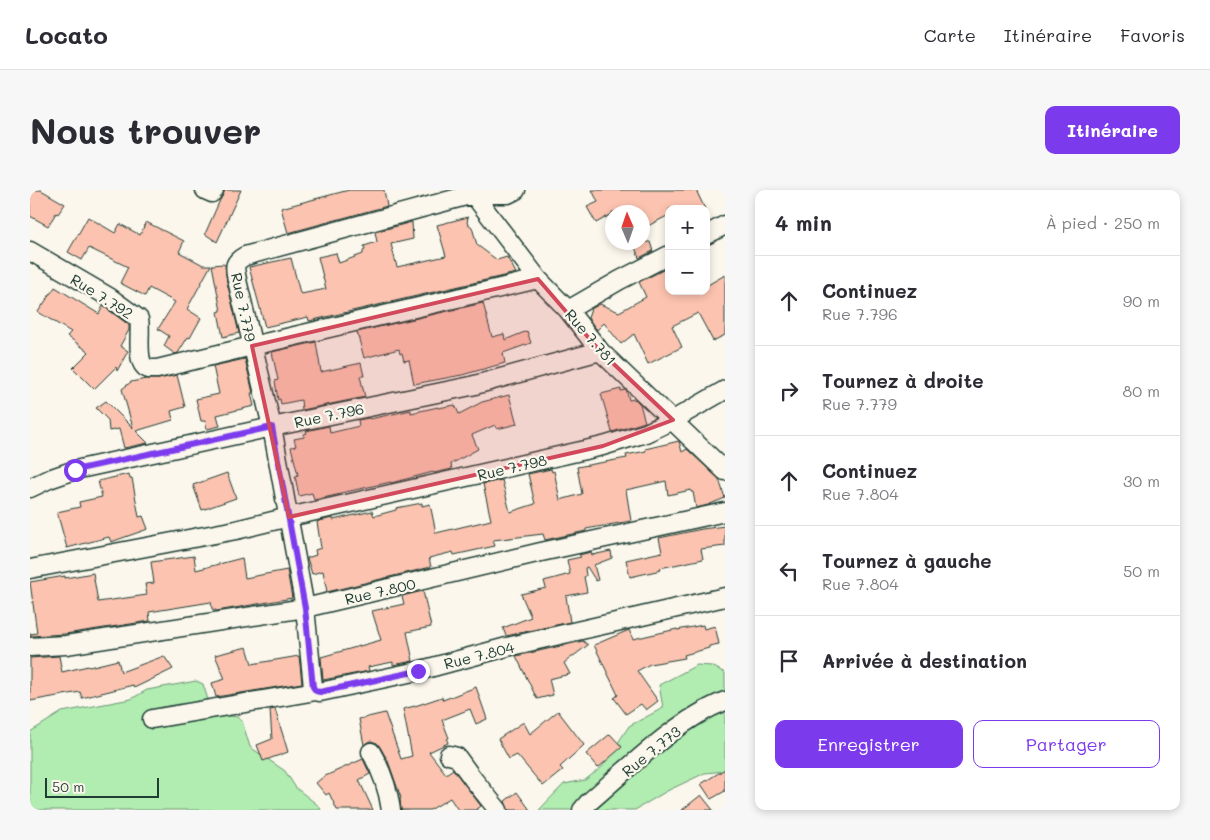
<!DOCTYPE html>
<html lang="fr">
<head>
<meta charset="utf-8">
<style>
	body { margin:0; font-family:Mali,sans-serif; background:#f7f7f7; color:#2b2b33 }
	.controls { position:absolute; right:15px; top:15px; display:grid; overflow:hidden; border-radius:10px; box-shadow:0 2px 8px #0003 }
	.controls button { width:45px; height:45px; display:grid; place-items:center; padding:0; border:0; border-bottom:1px solid #e1e1e2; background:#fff; color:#2b2b33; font:25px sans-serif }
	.compass { position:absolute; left:575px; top:15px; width:45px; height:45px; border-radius:50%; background:#fff; box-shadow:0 2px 8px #0003; rotate:358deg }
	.scale { position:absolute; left:15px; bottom:12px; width:114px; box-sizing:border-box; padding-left:5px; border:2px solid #1f3d34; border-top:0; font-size:14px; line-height:18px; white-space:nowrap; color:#1f3d34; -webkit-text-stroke:4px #fbf7ec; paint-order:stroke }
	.stop { position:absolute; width:15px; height:15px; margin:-11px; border:4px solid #7c3aed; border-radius:50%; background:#fff }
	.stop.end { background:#7c3aed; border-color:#fff; box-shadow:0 1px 5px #0008 }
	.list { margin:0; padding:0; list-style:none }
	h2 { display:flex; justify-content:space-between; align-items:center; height:65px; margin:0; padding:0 20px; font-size:21px }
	h2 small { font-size:16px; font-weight:400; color:#7c7c81 }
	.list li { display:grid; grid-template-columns:32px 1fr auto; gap:15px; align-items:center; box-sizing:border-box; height:90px; padding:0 20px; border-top:1px solid #e1e1e2 }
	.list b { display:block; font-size:19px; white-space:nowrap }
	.list p { margin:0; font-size:16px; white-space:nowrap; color:#7c7c81 }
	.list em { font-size:16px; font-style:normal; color:#7c7c81 }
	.actions { display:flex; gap:10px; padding:15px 20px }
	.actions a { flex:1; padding:11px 0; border:1px solid #7c3aed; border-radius:10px; text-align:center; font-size:18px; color:#7c3aed }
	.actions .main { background:#7c3aed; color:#fff }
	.icon { flex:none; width:28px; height:28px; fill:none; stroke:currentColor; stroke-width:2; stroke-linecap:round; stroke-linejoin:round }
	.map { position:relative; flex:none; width:695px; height:620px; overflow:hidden; border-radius:10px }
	header { display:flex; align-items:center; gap:30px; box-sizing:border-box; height:70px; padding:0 25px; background:#fff; border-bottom:1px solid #e1e1e2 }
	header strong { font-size:24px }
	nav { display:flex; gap:28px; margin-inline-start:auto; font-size:18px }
	.intro { display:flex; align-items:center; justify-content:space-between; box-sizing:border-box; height:120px; padding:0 30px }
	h1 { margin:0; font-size:35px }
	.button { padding:12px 22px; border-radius:10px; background:#7c3aed; color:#fff; font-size:18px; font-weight:700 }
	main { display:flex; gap:30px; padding:0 30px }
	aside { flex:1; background:#fff; border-radius:10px; box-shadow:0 2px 8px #0003 }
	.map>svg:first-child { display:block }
	.green { fill:#b1ecb1; stroke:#689472 }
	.building { fill:#fcc3b0; stroke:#1f3d34 }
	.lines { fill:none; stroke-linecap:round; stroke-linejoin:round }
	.minor-casing { stroke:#1f3d34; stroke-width:21 }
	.minor { stroke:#fbf7ec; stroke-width:18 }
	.route { stroke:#7c3aed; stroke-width:6 }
	.marked { fill:#d1495b; fill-opacity:0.2; stroke:#d1495b; stroke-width:4; stroke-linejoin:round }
	.labels { text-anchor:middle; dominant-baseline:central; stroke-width:4.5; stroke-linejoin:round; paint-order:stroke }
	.street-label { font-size:15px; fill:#1f3d34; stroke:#fbf7ec }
</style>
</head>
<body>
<header>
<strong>Locato</strong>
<nav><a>Carte</a><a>Itinéraire</a><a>Favoris</a></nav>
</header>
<div class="intro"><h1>Nous trouver</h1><a class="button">Itinéraire</a></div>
<main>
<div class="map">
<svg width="695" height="620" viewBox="0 0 695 620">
	<rect width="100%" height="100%" fill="#fbf7ec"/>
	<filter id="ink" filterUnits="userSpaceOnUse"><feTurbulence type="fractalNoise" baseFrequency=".02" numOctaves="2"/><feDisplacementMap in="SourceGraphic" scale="10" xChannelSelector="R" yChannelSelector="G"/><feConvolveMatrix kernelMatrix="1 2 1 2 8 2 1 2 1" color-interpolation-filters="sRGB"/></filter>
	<g filter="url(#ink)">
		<!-- green -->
		<path class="green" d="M667,475L682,476L695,483V581L675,583L637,601L605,620H509L534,594L555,590L572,577L599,536L633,518L629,495Z
			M166,491L173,494L181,519L194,525L207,527L212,531L220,557L255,581L266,598L289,616L291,620H0V542L32,522L101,509L117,500Z"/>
		<!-- building -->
		<path class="building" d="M0,0H11L35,14L28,24L26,23L18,36L0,26Z
			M195,0H211L187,52L175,44L190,10L193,5Z
			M319,0H354L357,16L258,43L251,18Z
			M562,0H666L675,19H639V25L612,39V22H582V24L566,33L557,17L568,12Z
			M58,27L85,43L90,34L110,45L116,32L154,51L149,62L173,75H181L157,119L171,128L160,148L158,147L148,163L145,164L134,156L139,146L128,139L145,112L119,98L115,106L90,93L98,77L59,58L52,70L38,62Z
			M438,27L437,33L442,37L447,55L467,70L477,67L486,83L279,131L278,127L235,137L219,77L261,68L270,103L271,104L296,99L288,67L306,63L309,73L333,64V61L335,60L334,56L347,52L345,42L382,32L383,49L361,54L367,77L416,66L407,35Z
			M603,52H620L623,61L609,68Z
			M193,74L195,75L197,92L209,143L193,147L188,122L191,121L182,75Z
			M635,79L639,86V101H676V96L695,85V145L683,151L668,123L642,136L652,157L618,174L604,144L591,154L574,133L567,140L558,128L561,119L570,114L589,122L616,107L609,92Z
			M25,97L69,124L73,116L99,135V140L90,156L98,161L87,181L86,177L64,199L43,178L59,162L37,146L41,142L8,122Z
			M453,113L462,147L474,144L475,150L497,141L501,153L473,163L475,173L432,185L384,194L379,170L374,171L372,163L370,164L369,159L334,168L327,142Z
			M286,152L291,182L331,173L334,186H330L335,207L272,220L271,210L251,214L250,209L248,210L245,191L248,190L242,162Z
			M215,169L223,203H221L224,216L187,225L190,236L177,239L175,231H171L166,209L189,204L183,176Z
			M147,185L155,217L141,221L143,230L106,241L118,253L94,258L89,239L79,241L78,230L66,218L76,211L103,238L92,199L101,192L116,189H129Z
			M591,199V201L596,200L597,202L599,210L605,209L610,214L615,232L582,242L571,204Z
			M479,205L487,234L467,239L465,235L442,245L448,259L421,274L422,279L404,283L403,282L361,293V292L311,303V304L284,310L282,303L269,306L265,286L268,285L261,257L266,256L264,249L274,247V244L277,243L276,241L299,236L300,243L329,236L328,230L339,228L340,229L381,220V223L408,217V218L425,215L429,224L452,212Z
			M649,251L652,262L657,259L689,289L695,308L678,315L666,318L663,302H661V300L638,305L636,291L596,300L601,331L556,339V341L515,350L513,344L463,350L465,356L424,365L423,362L399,368L401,377L297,402L293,381L282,384L277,368L286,365L285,360L291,358L287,332L289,331L303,328V330L342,321L344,326L366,320V318L392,313V316L400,314L406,343L461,330L453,294L472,290L480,322L505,314L498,284L521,279L522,282L524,281L530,310L552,304L547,277L597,268L596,265L616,261L615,259Z
			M197,283L206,308L172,320L163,295Z
			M99,284L100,288H102L109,327L113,326L118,339L81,352L79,347L37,358L27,322L50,317L49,312L72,307L68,291Z
			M695,336V356L671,359L673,369L630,378L631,380L600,387L596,370L632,362L629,348L672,339Z
			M581,361L582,368L564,375L568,390L566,391L557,377L555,378L556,386L554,387L557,402L536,406L540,432L476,446L473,438L501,427L491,404L516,398L514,391L540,384L537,370L551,367L549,365L561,362L562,365Z
			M164,366L166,380L212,368L215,388L257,380L262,408L187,421L182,419L181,412L119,422L120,431L35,444L0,446V444L7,443L0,392L35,386V388L63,383L68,412L117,405L115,394L124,393L121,372Z
			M393,401L401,437L377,442L383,471L363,475V472L338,477L339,481L293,490L291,467L351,450L342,421L374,414L372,406Z
			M673,435L674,439L685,436L689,454L679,456V458L654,465L655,468L620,474L607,481L628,511L616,520L611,514L596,524L584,508L588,505L564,455L599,440L603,449L647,439V440Z
			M553,451L558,455L534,473L540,484L519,489L523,505L507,509L486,466Z
			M217,457L222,474L269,466L272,493L186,507L182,493L195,489L185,465Z
			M29,466L32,482L58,476L59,477L88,470L91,482L134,466L143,479L104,498L103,495L52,508L50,502L0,511V468Z
			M446,497L457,529L446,534L440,519L412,530L419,548L417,549L418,553L399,562L416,584L423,579L451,616L446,620H428L420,608L400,620H371L370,609L371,608L358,571L350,557L347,553L341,551L336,553L334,555L329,529L355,523L371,569L382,566L373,519L385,516L412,507L413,510Z
			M245,519L258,562L233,571L227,555L242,549L240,520Z
			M528,521L554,555L530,577L533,580L513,596L487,565L479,569L468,549L492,533H494L500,544Z
			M580,544L592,557L568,578L556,564Z
			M333,569L340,584L329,590L343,620H307L299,603L296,605L286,593L293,587Z
			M695,579V601L681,609L671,594Z
			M487,602L500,620H478L475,611Z
			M671,605L683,620H652Z"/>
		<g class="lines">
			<defs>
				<path id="minor" d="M175,0L182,3L184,0
					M440,0L508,89L538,120L570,161L695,281
					M486,0L478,4H443L215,66C202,73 205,78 207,90L242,237L275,418L283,497L286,501L290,502L388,481L477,457L695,407
					M676,45L695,35
					M0,61L79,107L109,129C112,142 104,175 119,179C119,179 127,179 127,179L222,156L508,89
					M538,120L590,90L639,65
					M0,298L19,289L45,280L242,237L441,196L570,161
					M0,379L206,340L259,327L573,256L616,243L643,230L695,200
					M0,457L36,455L275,418L511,362L695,322
					M122,529L286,501
					M341,562C352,581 358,598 361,620
					M419,565L427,567L443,589L468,620
					M552,620L558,613C599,578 645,531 695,511"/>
			</defs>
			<!-- minor casing -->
			<use href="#minor" class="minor-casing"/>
			<!-- minor -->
			<use href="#minor" class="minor"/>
		</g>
	</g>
	<g class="lines" filter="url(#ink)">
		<!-- route -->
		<path class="route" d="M45,280L242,237L275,418L283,497L286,501L290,502L388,481"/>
	</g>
	<!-- marked area -->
	<path class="marked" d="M508,89L570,161L643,230L573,256L259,327L222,156Z"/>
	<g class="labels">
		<!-- street labels -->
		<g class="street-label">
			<text transform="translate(72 106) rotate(32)">Rue 7.792</text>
			<text transform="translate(214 117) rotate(78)">Rue 7.779</text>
			<text transform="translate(561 147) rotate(49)">Rue 7.781</text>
			<text transform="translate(299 225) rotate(-12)">Rue 7.796</text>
			<text transform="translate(482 277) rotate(-13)">Rue 7.798</text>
			<text transform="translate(350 401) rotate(-13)">Rue 7.800</text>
			<text transform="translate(449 465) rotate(-14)">Rue 7.804</text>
			<text transform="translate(621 561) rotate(-39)">Rue 7.773</text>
		</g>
	</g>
</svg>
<div class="controls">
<button>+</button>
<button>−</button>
</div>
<svg class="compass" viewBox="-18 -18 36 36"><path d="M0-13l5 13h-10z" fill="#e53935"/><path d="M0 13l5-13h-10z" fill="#7c7c81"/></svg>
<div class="scale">50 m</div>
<div class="stop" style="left:45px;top:280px"></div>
<div class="stop end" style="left:388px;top:481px"></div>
</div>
<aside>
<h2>4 min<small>À pied · 250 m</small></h2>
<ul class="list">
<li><svg class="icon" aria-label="ahead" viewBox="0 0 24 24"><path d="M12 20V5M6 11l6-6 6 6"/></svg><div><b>Continuez</b><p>Rue 7.796</p></div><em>90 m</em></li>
<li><svg class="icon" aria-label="right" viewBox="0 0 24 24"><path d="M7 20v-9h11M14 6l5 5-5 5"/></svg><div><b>Tournez à droite</b><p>Rue 7.779</p></div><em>80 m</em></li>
<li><svg class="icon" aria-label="ahead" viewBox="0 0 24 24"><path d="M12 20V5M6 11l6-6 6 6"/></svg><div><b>Continuez</b><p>Rue 7.804</p></div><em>30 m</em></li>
<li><svg class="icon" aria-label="left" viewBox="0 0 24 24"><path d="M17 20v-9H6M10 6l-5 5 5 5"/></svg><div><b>Tournez à gauche</b><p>Rue 7.804</p></div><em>50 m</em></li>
<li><svg class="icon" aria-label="arrive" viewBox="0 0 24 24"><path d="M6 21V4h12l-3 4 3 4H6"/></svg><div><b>Arrivée à destination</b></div></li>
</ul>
<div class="actions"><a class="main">Enregistrer</a><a>Partager</a></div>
</aside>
</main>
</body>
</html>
